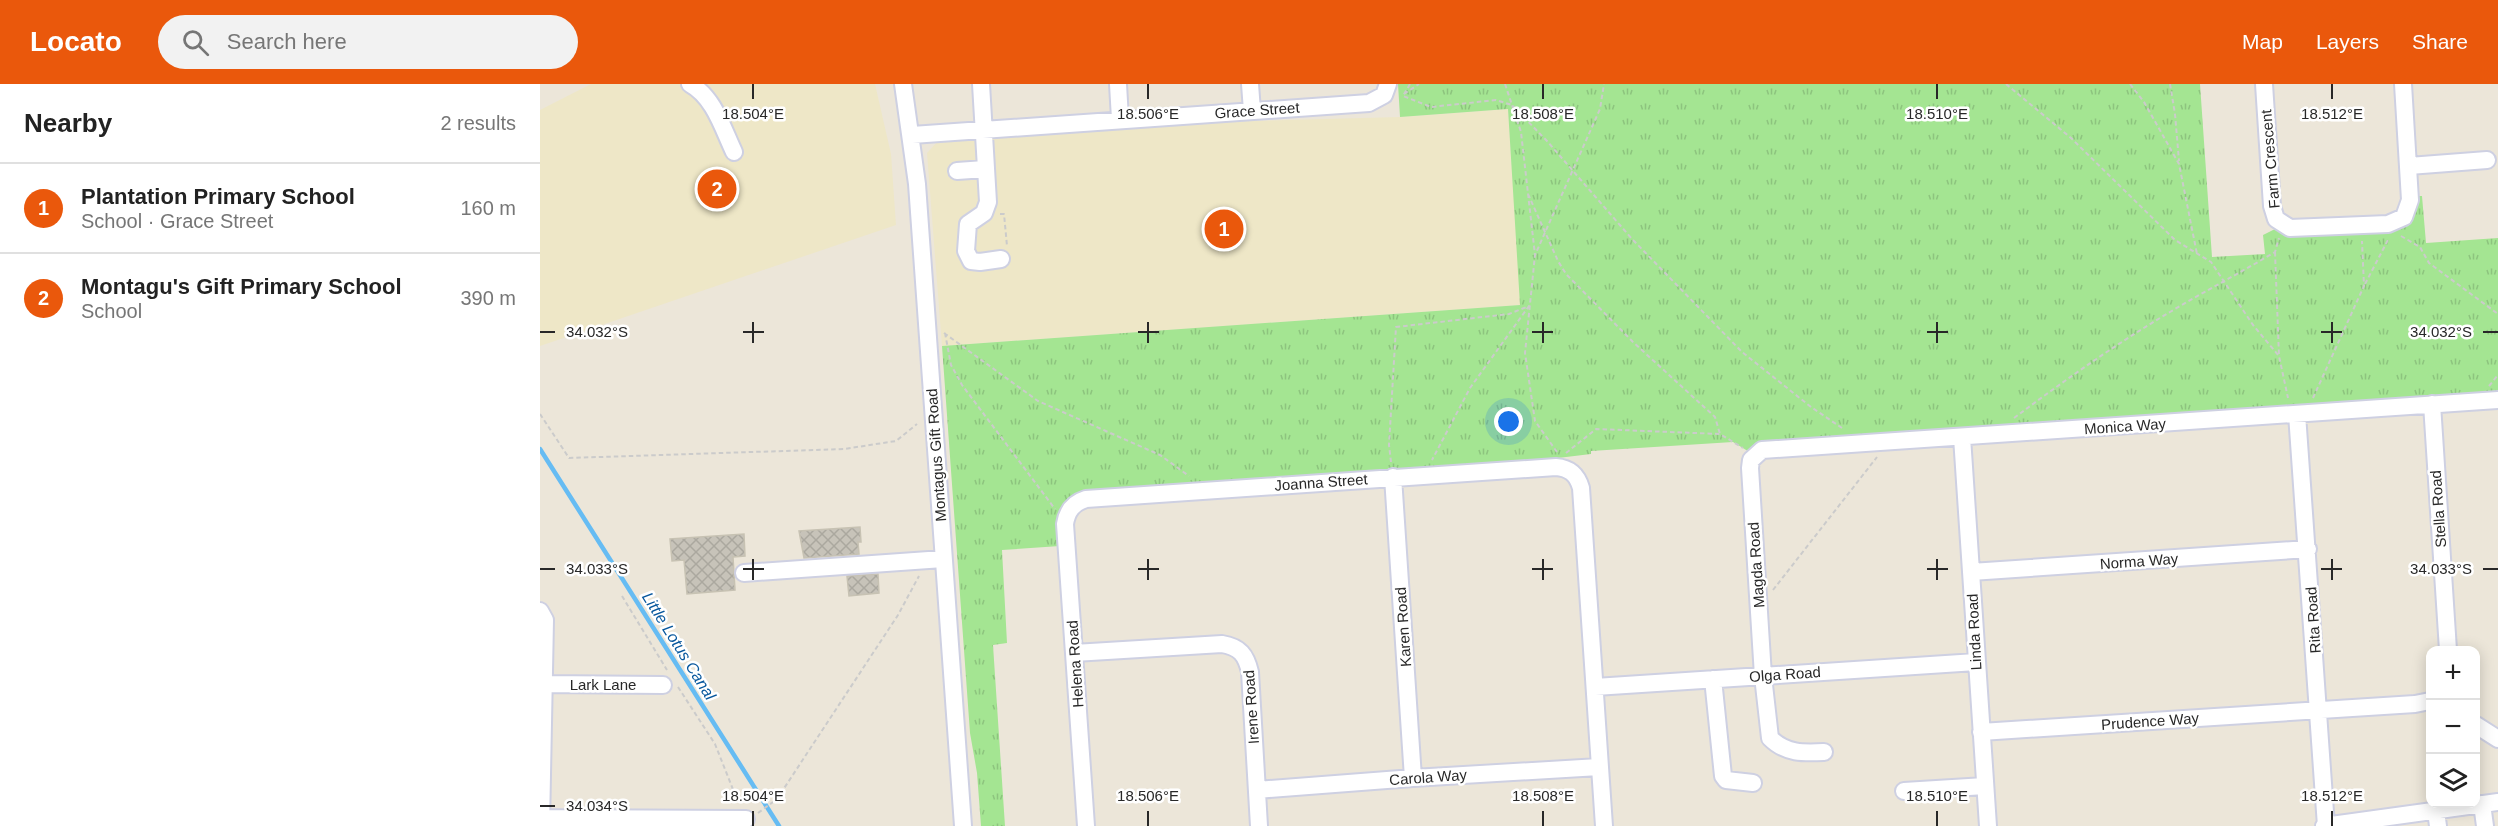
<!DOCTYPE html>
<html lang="en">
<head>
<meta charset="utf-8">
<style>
	body { margin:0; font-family:Helvetica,sans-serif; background:#f2f2f2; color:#222 }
	.controls { position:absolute; right:18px; bottom:18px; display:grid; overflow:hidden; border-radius:12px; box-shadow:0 3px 15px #0003 }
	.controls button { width:54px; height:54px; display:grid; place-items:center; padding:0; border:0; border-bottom:2px solid #e0e0e0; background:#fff; color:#222; font:30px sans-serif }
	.you { position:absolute; left:969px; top:338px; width:21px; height:21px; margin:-15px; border:4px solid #fff; border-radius:50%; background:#1a73e8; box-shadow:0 0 0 9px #1a73e833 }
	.badge { display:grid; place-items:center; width:39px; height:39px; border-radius:50%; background:#ea580c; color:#fff; font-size:20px; font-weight:700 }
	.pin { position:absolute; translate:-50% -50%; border:3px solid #fff; box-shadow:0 2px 6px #0006 }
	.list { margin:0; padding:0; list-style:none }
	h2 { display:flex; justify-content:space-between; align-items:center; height:78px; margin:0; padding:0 24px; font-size:26px }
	h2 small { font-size:20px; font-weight:400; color:#767676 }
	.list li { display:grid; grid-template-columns:39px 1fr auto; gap:18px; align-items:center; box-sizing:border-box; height:90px; padding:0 24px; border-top:2px solid #e0e0e0 }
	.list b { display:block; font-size:22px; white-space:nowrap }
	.list p { margin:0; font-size:20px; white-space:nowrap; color:#767676 }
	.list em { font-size:20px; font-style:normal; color:#767676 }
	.icon { flex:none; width:33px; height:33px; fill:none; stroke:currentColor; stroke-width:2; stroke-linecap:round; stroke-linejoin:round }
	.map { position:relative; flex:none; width:1958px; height:742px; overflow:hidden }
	header { display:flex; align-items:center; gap:36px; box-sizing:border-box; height:84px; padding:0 30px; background:#ea580c; color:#fff }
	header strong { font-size:28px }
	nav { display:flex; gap:33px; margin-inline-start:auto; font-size:21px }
	.search { width:420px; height:54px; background:#f2f2f2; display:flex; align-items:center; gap:15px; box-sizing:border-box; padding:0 21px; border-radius:33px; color:#767676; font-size:22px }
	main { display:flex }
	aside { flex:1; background:#fff }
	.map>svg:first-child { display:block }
	.education { fill:#eee7c7 }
	.grass { fill:url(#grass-tufts) }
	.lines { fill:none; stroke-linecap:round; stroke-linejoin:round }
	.stream { stroke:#66bcf3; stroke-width:4.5 }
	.building { fill:url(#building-cross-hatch); stroke:#c7c2b3; stroke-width:1.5 }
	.minor-casing { stroke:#ced0e2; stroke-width:20 }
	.path { stroke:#cbcbcb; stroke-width:2; stroke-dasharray:4.5 3; stroke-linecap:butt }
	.minor { stroke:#fff; stroke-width:16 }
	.ticks { fill:none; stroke:#282828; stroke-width:2 }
	.labels { text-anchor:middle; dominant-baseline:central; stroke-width:5; stroke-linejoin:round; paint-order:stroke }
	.street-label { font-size:15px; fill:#282828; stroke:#fff }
	.water-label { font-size:16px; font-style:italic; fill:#07579d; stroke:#fff }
	.ticks-label { font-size:15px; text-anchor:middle; fill:#282828; stroke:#fff; stroke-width:5; stroke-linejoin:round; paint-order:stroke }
</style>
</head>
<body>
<header>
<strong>Locato</strong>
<div class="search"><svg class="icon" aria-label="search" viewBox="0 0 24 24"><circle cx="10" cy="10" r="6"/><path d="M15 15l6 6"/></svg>Search here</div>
<nav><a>Map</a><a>Layers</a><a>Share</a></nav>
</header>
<main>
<aside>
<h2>Nearby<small>2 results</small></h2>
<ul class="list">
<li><span class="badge">1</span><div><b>Plantation Primary School</b><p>School · Grace Street</p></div><em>160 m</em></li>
<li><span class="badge">2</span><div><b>Montagu's Gift Primary School</b><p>School</p></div><em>390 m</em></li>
</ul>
</aside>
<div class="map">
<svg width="1958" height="742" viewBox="0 0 1958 742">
	<defs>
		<pattern id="grass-tufts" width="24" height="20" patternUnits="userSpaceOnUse" patternTransform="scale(1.5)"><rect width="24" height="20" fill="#a4e592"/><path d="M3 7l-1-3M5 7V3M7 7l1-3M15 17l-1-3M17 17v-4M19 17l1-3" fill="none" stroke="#8dc47e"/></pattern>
		<pattern id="building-cross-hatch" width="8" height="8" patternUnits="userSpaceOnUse" patternTransform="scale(1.5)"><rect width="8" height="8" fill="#c7c3b9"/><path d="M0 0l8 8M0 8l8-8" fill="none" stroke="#aba89f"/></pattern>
	</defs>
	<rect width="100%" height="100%" fill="#ece6d9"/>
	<!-- education -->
	<path class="education" d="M51,0H335L351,70L356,141L0,262V26Z
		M968,25L981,221L402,262L387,69L399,56L678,38L860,33Z"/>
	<!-- grass -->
	<path class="grass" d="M858,0H1660L1672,173L1725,170L1723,151L1737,144L1755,153L1851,146L1877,112H1882L1886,159L1958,154V311L1211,369L1193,358L1051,367V370L993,377L546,407L520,462L462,466L467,559L453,561L465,742H441L437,689L430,649L402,262L980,221L968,25L860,33Z"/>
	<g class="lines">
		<!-- stream -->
		<path class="stream" d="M0,365L239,742"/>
	</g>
	<!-- building -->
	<path class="building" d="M320,443L321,458H318L319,470L264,474L259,447Z
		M204,450L205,472L193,473L195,506L147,510L144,476L132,477L130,455Z
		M338,490L339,509L309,512L307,492Z"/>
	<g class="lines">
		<defs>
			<path id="minor" d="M150,0C174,13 183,45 194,68
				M363,0L377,100L423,742
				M441,0L448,118L444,129L428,140L426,167L431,177L440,178L461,175
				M578,0L580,35
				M710,0L712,27
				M1724,0L1732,122L1736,135L1750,144L1848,140L1864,133L1870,116L1863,0
				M372,51L829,19L844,11L848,0
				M1869,82L1947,76
				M417,87L445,85
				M1892,320L1908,566
				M1757,330L1786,742
				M1422,353L1448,742
				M853,393L873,694
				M1431,488L1768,465
				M204,489L403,475
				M0,527L5,536L1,742
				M534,569L682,560C700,563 706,571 710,588L719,742
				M1173,595L1183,692L1186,696L1213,699
				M4,600L123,601
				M1055,603L1436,578
				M1936,641L1958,655
				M1441,648L1875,620L1890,617
				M1284,668C1264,669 1246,670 1230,654L1223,592L1210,384L1211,376L1222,366L1958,316
				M717,706L873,694L1059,683
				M1364,707L1445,702
				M1942,720L1945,742
				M1896,727L1898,742
				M1,734L206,735
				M546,742L525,440C527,427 533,419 546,415L1016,383C1029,384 1037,390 1041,404L1064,742
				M1784,742L1958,718"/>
		</defs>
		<!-- minor casing -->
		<use href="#minor" class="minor-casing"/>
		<!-- path -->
		<path class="path" d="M870,0L863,12L891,23L956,16L972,21L1007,57L1092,155L1202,268L1271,323L1302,344
			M965,0L981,48L995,171
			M1466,0L1531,54L1635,156L1671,178L1713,241L1739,272L1748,314
			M1590,0L1604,18L1639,80L1657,170
			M1630,0L1635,30L1639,77
			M864,10L879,0
			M988,110L1018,177L1026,190L1093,258L1175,333L1180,350
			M460,130H464L467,162
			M1861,152L1880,163L1889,179L1958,230
			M1735,168L1739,272
			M1825,200L1849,154
			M404,249L498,317L620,371L649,392
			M405,249L411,281L422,301L515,425
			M1949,302L1958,291
			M1773,314L1824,202L1822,157
			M0,330L29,374L304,365L356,357L377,340
			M1474,334C1525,296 1576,260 1630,228C1665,207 1700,189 1735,168L1739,154
			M1017,368L995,337L985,269L995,171L1060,25L1064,0
			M1026,369L1056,345L1180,350L1203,364
			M851,378L849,361L856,243L969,230L989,222L930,304L892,376
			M1233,506L1337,373
			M82,512L127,586
			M138,603L175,660L194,708L201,719
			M218,729L237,715L358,531L379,492"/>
		<!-- minor -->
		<use href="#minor" class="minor"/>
	</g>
	<!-- ticks -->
	<path class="ticks" d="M213,0V15M608,0V15M1003,0V15M1397,0V15M1792,0V15M213,238V259M608,238V259M1003,238V259M1397,238V259M1792,238V259M0,248H15M203,248H224M598,248H619M992,248H1013M1387,248H1408M1781,248H1802M1943,248H1958M213,475V496M608,475V496M1003,475V496M1397,475V496M1792,475V496M0,485H15M203,485H224M598,485H619M992,485H1013M1387,485H1408M1781,485H1802M1943,485H1958M0,722H15M213,727V742M608,727V742M1003,727V742M1397,727V742M1792,727V742"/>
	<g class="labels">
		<!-- street labels -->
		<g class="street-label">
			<text transform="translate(717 26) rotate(-4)">Grace Street</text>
			<text transform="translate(1730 75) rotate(-95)">Farm Crescent</text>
			<text transform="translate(1585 342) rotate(-4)">Monica Way</text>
			<text transform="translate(396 371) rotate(-94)">Montagus Gift Road</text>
			<text transform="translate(781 398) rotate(-4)">Joanna Street</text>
			<text transform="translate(1898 425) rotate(-94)">Stella Road</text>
			<text transform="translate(1599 477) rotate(-4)">Norma Way</text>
			<text transform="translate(1216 481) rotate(-94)">Magda Road</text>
			<text transform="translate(1773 536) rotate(-94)">Rita Road</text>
			<text transform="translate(863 543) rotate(-94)">Karen Road</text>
			<text transform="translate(1434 548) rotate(-93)">Linda Road</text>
			<text transform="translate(535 580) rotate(-94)">Helena Road</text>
			<text transform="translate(1245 590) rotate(-4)">Olga Road</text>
			<text x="63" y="600">Lark Lane</text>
			<text transform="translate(711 623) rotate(-94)">Irene Road</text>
			<text transform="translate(1610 637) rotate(-4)">Prudence Way</text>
			<text transform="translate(888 693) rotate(-4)">Carola Way</text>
		</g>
		<!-- water labels -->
		<g class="water-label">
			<text transform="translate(139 562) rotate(58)">Little Lotus Canal</text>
		</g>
	</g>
	<g class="ticks-label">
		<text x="213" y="35">18.504°E</text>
		<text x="608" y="35">18.506°E</text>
		<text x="1003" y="35">18.508°E</text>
		<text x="1397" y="35">18.510°E</text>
		<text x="1792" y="35">18.512°E</text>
		<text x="57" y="253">34.032°S</text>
		<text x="1901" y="253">34.032°S</text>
		<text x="57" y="490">34.033°S</text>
		<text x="1901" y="490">34.033°S</text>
		<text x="213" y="717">18.504°E</text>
		<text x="608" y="717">18.506°E</text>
		<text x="1003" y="717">18.508°E</text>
		<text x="1397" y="717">18.510°E</text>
		<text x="1792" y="717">18.512°E</text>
		<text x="57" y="727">34.034°S</text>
	</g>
</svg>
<div class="controls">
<button>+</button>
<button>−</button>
<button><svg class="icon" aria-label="layers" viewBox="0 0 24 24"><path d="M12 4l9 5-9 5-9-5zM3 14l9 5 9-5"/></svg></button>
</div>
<div class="you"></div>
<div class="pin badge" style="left:684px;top:145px">1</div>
<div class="pin badge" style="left:177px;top:105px">2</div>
</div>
</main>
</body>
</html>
